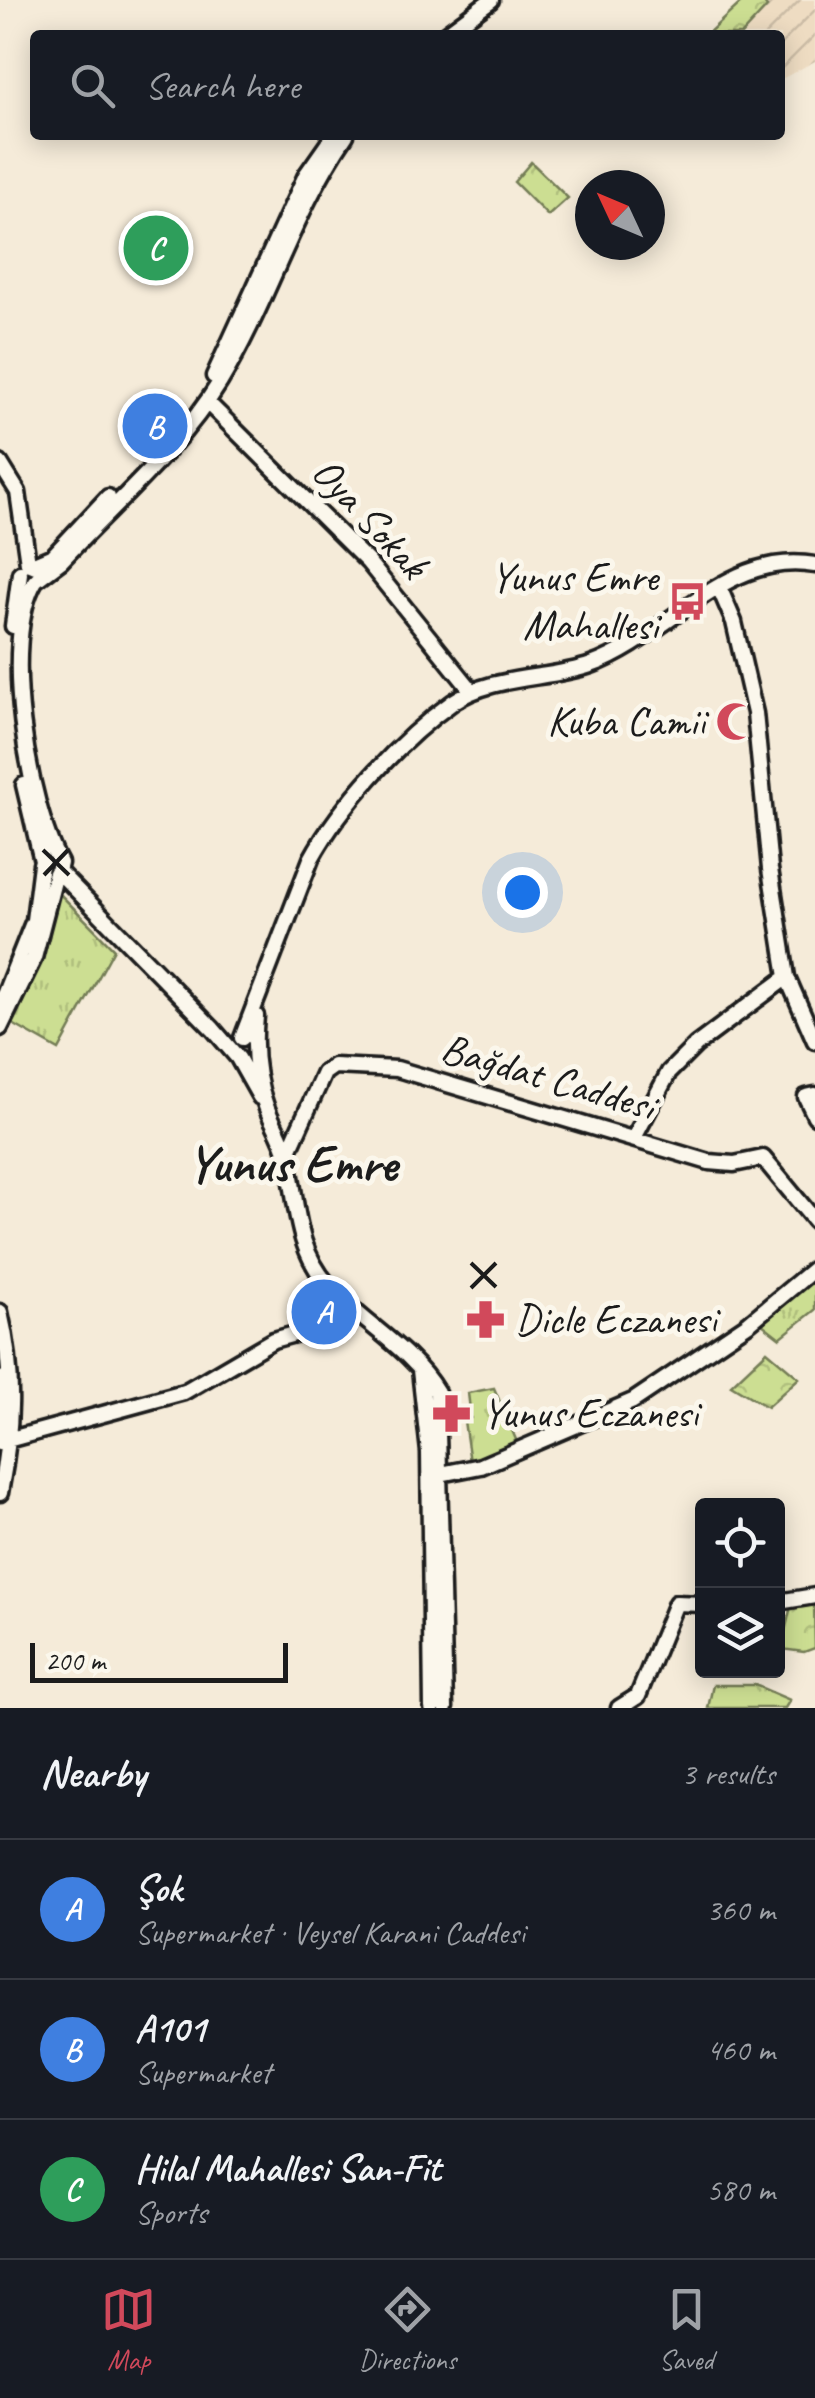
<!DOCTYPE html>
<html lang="en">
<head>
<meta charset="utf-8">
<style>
	body { margin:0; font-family:Caveat,sans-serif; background:#242831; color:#f1f3f6 }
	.controls { position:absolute; right:30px; bottom:30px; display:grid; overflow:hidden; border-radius:10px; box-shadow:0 5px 25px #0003 }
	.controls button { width:90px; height:90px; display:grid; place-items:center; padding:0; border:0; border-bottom:2px solid #363941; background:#171b24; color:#f1f3f6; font:50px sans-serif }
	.compass { position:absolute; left:575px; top:170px; width:90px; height:90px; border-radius:50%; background:#171b24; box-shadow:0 5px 25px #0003; rotate:314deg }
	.scale { position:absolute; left:30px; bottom:25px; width:258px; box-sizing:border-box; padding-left:10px; border:5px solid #1c1c1c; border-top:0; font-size:28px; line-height:35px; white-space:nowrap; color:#1c1c1c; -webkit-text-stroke:8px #fbf7ec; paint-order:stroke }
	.you { position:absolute; left:522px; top:892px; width:35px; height:35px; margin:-25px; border:8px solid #fff; border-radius:50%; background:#1a73e8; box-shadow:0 0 0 15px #1a73e833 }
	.badge { display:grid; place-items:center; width:65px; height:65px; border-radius:50%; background:#d1495b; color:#fff; font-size:32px; font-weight:700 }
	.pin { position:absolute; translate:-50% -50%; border:5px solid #fff; box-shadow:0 2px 10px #0006 }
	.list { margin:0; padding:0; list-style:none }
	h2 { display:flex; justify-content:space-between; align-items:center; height:130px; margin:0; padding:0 40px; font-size:42px }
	h2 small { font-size:32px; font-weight:400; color:#9ea1a6 }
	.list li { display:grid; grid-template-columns:65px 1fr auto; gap:30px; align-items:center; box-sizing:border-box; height:140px; padding:0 40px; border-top:2px solid #363941 }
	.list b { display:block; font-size:38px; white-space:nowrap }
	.list p { margin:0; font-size:32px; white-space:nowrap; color:#9ea1a6 }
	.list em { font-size:32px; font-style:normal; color:#9ea1a6 }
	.icon { flex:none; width:55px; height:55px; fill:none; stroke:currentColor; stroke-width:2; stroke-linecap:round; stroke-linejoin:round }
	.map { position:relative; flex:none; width:815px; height:1708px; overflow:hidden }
	.search { position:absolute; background:#171b24; box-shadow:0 5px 25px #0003; left:30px; right:30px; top:30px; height:110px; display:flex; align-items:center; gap:25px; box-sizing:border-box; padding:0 35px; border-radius:10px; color:#9ea1a6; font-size:38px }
	.sheet { height:550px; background:#171b24 }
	nav { display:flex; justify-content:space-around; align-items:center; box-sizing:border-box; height:140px; border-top:2px solid #363941; background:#171b24; font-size:28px; color:#9ea1a6 }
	nav a { display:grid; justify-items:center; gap:5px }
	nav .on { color:#d1495b }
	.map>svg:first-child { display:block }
	.industrial { fill:url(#industrial-furrows) }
	.grass { fill:url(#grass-tufts); stroke:#747d57; stroke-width:2.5 }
	.forest { fill:url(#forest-crowns); stroke:#747d57; stroke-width:2.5 }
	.pitch { fill:#ccde92; stroke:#747d57; stroke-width:2.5 }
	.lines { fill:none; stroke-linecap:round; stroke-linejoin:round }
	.secondary-casing { stroke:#1c1c1c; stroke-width:21 }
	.secondary { stroke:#fbf7ec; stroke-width:14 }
	.ticks { fill:none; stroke:#1c1c1c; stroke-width:4 }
	.labels { text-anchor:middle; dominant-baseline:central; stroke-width:10; stroke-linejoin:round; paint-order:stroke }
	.street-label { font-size:42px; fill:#1c1c1c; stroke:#fbf7ec }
	.poi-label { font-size:42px; fill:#1c1c1c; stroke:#fbf7ec; text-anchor:end }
	.district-label { font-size:52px; font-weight:bold; fill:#1c1c1c; stroke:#fbf7ec }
</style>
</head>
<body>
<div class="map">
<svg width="815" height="1708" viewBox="0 0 815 1708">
	<defs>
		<pattern id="industrial-furrows" width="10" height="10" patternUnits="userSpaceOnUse" patternTransform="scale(2.5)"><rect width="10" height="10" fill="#eedcc2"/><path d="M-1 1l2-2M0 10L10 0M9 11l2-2" fill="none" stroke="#ccbca6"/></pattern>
		<pattern id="grass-tufts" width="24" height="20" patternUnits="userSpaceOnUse" patternTransform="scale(2.5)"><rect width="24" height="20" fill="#ccde92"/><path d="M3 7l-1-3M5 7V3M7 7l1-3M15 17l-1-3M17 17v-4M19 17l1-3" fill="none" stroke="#afbe7d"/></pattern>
		<pattern id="forest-crowns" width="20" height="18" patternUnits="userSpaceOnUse" patternTransform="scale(2.5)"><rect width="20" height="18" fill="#ccde92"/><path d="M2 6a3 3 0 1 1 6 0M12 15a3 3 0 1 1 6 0" fill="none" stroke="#afbe7d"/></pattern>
	</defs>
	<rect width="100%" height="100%" fill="#f5ebd9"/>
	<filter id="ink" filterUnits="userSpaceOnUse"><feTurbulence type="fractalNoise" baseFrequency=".01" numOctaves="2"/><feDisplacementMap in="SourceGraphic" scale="20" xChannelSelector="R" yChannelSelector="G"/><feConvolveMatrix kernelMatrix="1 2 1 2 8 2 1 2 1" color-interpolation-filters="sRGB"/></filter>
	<g filter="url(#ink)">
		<!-- industrial -->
		<path class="industrial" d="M772,0H815V61L780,80V35H741Z"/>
		<!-- grass -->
		<path class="grass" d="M55,889L114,949L59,1050L11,1023Z
			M815,1277V1310L780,1338L762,1324Z
			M494,1388L517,1442L470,1462L464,1421L471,1418L468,1393Z
			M713,1685H755L790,1700L785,1708H708Z"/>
		<!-- forest -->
		<path class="forest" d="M744,0H762L767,7L741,35H706Z
			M531,162L568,198L548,216L514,182Z
			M767,1351L799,1378L767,1407L731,1385Z
			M814,1603L815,1648L804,1652L781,1649L791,1606Z"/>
		<!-- pitch -->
		<path class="pitch" d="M159,222L178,250L157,271L134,246Z"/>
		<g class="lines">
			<defs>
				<path id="secondary" d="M444,35L491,0
					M214,376L306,175L334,135
					M207,402L368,562L472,691
					M0,463L18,492L28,563L38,567
					M34,564L53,556L108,497
					M37,579L61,561C114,504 179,449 220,382C268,303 293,212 346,135
					M35,581C0,640 28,804 60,863L58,871
					M719,587L734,622L755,713L770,869L787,977L815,1041
					M13,626L20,573
					M24,785L42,861
					M58,871L213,1029L238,1058L260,1097
					M0,1005L34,920L41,864
					M256,1016C253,1047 255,1076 266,1106C272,1123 283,1138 287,1156C298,1203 294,1245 328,1285C361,1323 411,1348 437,1392L445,1708
					M0,1028L34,958L56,873
					M242,1038L311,859C341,804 401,739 453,702C492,675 548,680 591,665C667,638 727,549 815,565
					M815,1095L806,1097L815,1116
					M634,1138L669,1072L696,1045L787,977
					M287,1155L324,1073L334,1066L397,1069L709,1162L734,1164L763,1158L815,1221
					M0,1312C15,1375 12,1430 0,1493
					M420,1370L429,1452L432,1708
					M0,1442L184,1392L273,1340L360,1316
					M0,1443L4,1378
					M430,1476L481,1466L633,1401L749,1323L815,1268
					M778,1602L815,1596
					M619,1708L638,1696L676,1603L702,1604"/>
			</defs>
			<!-- secondary casing -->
			<use href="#secondary" class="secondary-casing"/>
			<!-- secondary -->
			<use href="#secondary" class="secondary"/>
		</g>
	</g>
	<!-- ticks -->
	<path class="ticks" d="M43,850L69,875M44,875L68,850M471,1263L496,1287M471,1288L496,1263"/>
	<!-- icons -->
	<defs>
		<symbol id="bus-bare" viewBox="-9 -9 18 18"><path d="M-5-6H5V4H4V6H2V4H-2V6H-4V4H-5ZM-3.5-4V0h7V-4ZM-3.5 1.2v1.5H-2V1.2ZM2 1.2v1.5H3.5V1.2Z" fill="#d1495b" stroke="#fbf7ec" stroke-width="2.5" paint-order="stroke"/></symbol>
		<symbol id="mosque-bare" viewBox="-9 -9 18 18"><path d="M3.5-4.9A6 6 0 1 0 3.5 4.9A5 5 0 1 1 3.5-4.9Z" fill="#d1495b" stroke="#fbf7ec" stroke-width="2.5" paint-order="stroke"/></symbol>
		<symbol id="pharmacy-bare" viewBox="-9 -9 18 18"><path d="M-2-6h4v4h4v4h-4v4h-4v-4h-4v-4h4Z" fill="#d1495b" stroke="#fbf7ec" stroke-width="2.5" paint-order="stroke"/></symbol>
	</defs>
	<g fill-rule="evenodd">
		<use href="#bus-bare" x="660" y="574" width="55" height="55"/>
		<use href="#mosque-bare" x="708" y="694" width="55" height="55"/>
		<use href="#pharmacy-bare" x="458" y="1292" width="55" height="55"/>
		<use href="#pharmacy-bare" x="424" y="1386" width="55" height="55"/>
	</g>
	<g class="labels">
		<!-- street labels -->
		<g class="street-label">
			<text transform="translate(370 518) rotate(47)">Oya Sokak</text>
			<text transform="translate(548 1077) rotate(16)">Bağdat Caddesi</text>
		</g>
		<!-- poi labels -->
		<g class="poi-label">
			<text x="658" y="577">Yunus Emre<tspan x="658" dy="48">Mahallesi</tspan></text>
			<text x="705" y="721">Kuba Camii</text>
			<text x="515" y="1319" text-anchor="start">Dicle Eczanesi</text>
			<text x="482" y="1413" text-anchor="start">Yunus Eczanesi</text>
		</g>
		<!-- district labels -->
		<g class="district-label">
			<text x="292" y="1164">Yunus Emre</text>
		</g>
	</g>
</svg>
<div class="controls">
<button><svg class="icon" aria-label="locate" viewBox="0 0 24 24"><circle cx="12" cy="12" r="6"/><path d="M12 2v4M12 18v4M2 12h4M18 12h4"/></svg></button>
<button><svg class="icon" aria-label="layers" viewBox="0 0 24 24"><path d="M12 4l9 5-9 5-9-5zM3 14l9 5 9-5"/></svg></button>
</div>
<svg class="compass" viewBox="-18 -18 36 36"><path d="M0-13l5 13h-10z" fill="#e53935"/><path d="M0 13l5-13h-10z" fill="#9ea1a6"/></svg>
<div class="scale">200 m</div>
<div class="you"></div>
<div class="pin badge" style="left:324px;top:1312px;background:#3f7fe0">A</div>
<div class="pin badge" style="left:155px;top:426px;background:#3f7fe0">B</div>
<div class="pin badge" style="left:156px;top:248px;background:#2e9e5b">C</div>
<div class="search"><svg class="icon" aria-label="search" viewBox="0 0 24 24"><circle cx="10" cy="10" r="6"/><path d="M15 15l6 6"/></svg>Search here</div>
</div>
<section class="sheet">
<h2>Nearby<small>3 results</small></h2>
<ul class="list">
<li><span class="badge" style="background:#3f7fe0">A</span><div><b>Şok</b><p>Supermarket · Veysel Karani Caddesi</p></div><em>360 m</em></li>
<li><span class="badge" style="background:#3f7fe0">B</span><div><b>A101</b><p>Supermarket</p></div><em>460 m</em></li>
<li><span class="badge" style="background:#2e9e5b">C</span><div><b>Hilal Mahallesi San-Fit</b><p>Sports</p></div><em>580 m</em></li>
</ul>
</section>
<nav>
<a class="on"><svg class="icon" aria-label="map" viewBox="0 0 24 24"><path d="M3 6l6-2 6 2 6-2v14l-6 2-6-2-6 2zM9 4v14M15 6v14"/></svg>Map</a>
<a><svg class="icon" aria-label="directions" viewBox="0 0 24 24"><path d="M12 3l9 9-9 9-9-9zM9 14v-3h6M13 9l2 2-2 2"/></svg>Directions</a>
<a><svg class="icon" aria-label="saved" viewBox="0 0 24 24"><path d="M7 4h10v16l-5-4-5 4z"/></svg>Saved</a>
</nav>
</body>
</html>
